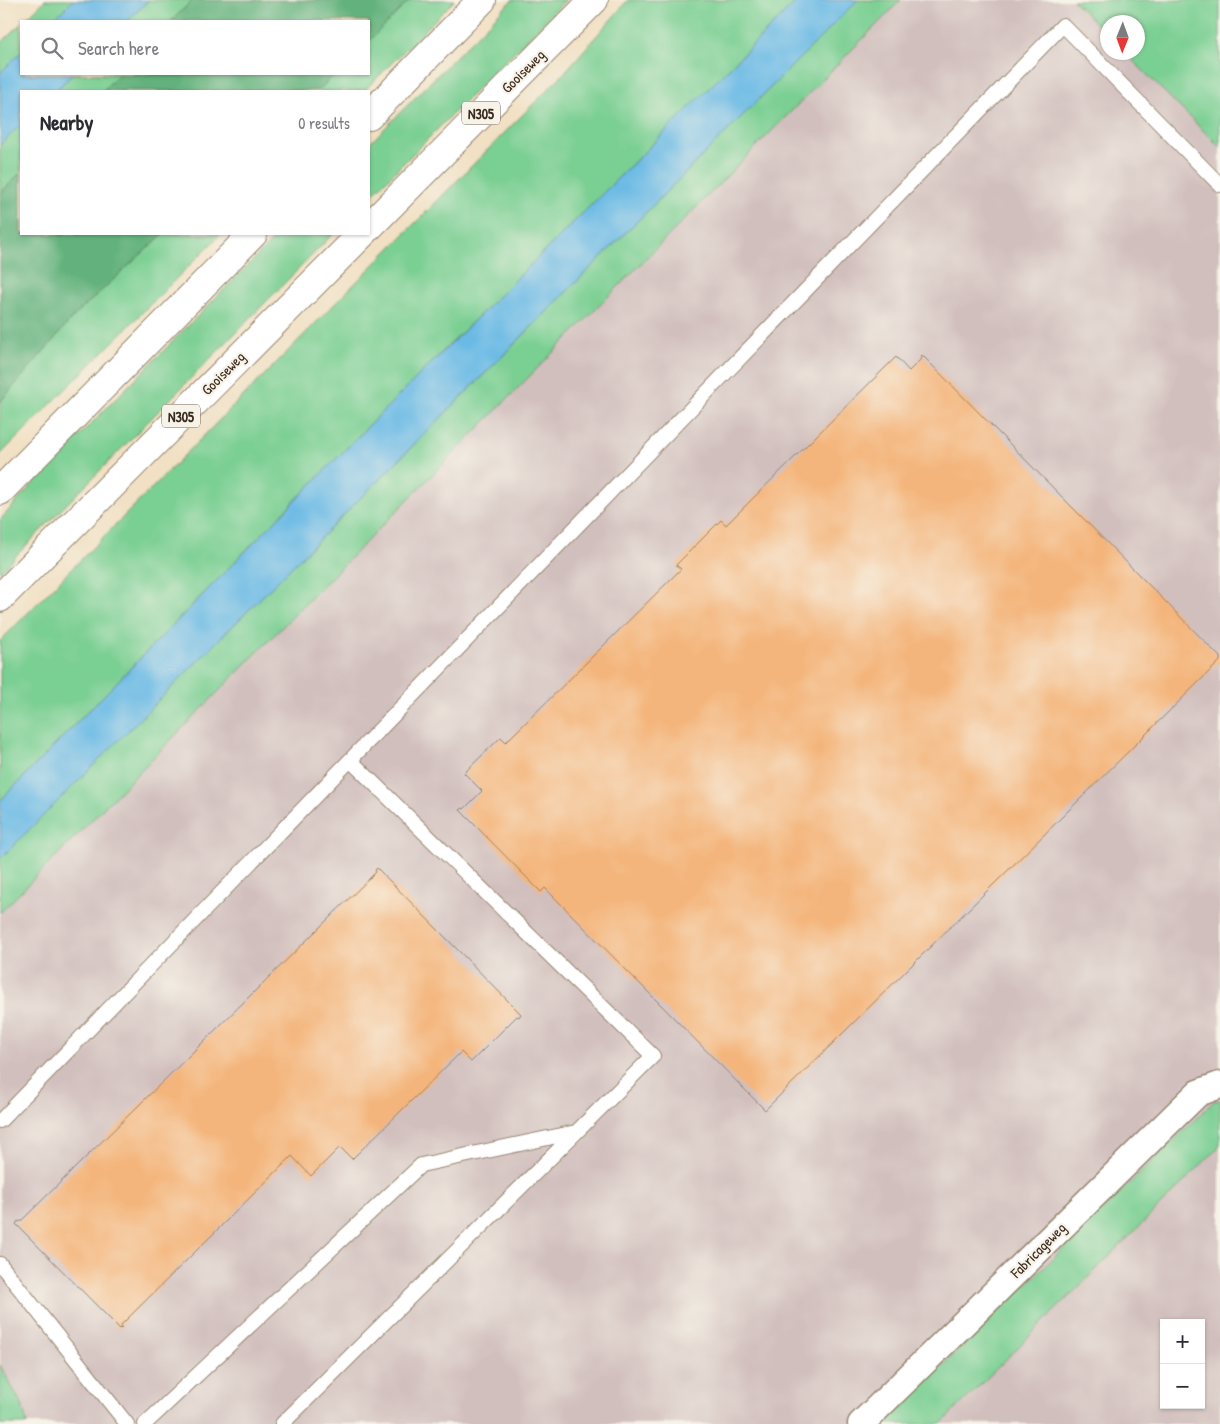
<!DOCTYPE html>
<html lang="en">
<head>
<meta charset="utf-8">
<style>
	body { margin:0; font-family:"Patrick Hand",sans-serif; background:#f2f2f3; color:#2b2b33 }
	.controls { position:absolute; right:15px; bottom:15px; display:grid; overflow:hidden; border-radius:0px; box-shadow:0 1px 4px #0004 }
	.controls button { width:45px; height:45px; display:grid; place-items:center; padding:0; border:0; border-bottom:1px solid #e1e1e2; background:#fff; color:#2b2b33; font:25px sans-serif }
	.compass { position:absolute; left:1100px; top:15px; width:45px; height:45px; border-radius:50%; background:#fff; box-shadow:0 1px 4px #0004; rotate:181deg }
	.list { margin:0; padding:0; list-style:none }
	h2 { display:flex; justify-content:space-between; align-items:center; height:65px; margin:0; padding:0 20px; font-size:21px }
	h2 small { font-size:16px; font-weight:400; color:#7c7c81 }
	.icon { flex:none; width:28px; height:28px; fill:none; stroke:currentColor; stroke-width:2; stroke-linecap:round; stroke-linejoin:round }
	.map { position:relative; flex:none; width:1220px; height:1424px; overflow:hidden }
	.search { position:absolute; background:#fff; box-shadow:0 1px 4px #0004; left:20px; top:20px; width:350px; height:55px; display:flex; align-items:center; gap:12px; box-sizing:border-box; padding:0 18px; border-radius:0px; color:#7c7c81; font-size:19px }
	.panel { position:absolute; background:#fff; box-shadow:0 1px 4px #0004; left:20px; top:90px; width:350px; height:145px; border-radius:0px }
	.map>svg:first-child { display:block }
	.industrial { fill:#d1bfbd; fill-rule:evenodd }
	.green { fill:#7acf93; stroke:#5a7c58 }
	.forest { fill:#63b27d; stroke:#4f6e4e }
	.water { fill:#6abae5; stroke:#527282 }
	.building { fill:#f4b57b }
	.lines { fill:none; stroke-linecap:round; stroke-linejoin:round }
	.service-casing { stroke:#968570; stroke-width:16 }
	.minor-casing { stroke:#968570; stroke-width:29 }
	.trunk-casing { stroke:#968570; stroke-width:30 }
	.service { stroke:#fff; stroke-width:14 }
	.minor { stroke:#fff; stroke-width:26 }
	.trunk { stroke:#fff; stroke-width:28 }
	.labels { text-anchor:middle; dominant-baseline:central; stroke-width:4.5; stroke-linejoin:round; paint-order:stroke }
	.shield { fill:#f7f3e8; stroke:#73665b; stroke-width:1 }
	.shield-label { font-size:14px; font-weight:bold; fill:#3b2a1e }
	.street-label { font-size:15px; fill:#3b2a1e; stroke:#f7f3e8 }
</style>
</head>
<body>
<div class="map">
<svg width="1220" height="1424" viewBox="0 0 1220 1424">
	<rect width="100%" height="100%" fill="#f7f3e8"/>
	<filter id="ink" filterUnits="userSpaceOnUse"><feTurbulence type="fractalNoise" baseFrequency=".02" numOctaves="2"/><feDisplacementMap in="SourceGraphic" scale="10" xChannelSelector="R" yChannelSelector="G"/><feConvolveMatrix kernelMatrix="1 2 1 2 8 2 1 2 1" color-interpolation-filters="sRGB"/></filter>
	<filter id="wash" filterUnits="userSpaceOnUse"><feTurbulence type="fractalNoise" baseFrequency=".0096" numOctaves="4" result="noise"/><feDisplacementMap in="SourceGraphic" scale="20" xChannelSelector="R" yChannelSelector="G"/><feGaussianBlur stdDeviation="1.12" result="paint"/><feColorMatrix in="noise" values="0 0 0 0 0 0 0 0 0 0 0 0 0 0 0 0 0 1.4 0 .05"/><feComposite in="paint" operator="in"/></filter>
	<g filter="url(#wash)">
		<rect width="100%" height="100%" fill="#f1e0c3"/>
		<!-- industrial -->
		<path class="industrial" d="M845,0H1220V1424H0V845ZM1108,22H1138V52H1108ZM1164,1323H1201V1405H1164Z"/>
		<!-- green -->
		<path class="green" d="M45,0H73L52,21H24Z
			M149,0H193L171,21H127Z
			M410,0H455L364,91H318L335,74H369V41Z
			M512,0H566L369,198V144Z
			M628,0H798L388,406L0,801V641L564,73Z
			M858,0H901L0,913V859Z
			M1073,0H1220V147L1125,53L1138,52V22H1108L1107,35Z
			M21,23V52L0,73V44Z
			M73,74H119L102,91H55Z
			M21,124V172L0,194V145Z
			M163,234H221L0,455V402L75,315Z
			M279,234H333L0,572V520L46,469Z
			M1220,1100V1146L941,1424H887L885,1422L1214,1101Z
			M0,1365L22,1405L27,1424H0Z"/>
		<!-- forest -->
		<path class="forest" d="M193,0H410L369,41V21H171Z
			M119,74H335L318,91H102Z
			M21,172V234H163L75,315L0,402V194Z"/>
		<!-- water -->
		<path class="water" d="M73,0H149L127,21H52Z
			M798,0H858L0,859V801L388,406Z
			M21,52V74H73L55,91H21V124L0,145V73Z"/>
		<g id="blocks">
			<!-- building -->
			<path class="building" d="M922,355L1220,657V661L765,1110L545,888L541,892L460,810L463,808L464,809L482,791L464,773L501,737L506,742L681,569L676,565L721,520L726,525L896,357L909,371L921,359L920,358Z
				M377,868L521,1014L519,1017L517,1016L471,1062L461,1052L352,1159L340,1147L311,1176L292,1156L121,1325L122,1327L120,1329L16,1224L18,1221L20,1222L376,872L375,870Z"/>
		</g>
	</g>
	<g filter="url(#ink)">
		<use href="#blocks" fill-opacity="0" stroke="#968570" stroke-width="1"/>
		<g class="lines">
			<defs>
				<path id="service" d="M0,1121L1063,25L1220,185
					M0,1264L127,1424
					M145,1424L421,1165L576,1132
					M282,1424L653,1056L350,760"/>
				<path id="minor" d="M861,1424L1198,1093L1220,1085"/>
				<path id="trunk" d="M369,116L482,0
					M369,227L594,0
					M0,491L253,234
					M0,598L362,234"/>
			</defs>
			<!-- service casing -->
			<use href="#service" class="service-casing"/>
			<!-- minor casing -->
			<use href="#minor" class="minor-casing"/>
			<!-- trunk casing -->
			<use href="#trunk" class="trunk-casing"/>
			<!-- service -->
			<use href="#service" class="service"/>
			<!-- minor -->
			<use href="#minor" class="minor"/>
			<!-- trunk -->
			<use href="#trunk" class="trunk"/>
		</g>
	</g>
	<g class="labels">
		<!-- shield labels -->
		<g class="shield">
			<rect x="462" y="101.5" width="38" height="23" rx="4"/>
			<rect x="162" y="404.5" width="38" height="23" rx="4"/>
		</g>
		<g class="shield-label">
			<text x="481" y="113">N305</text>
			<text x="181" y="416">N305</text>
		</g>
		<!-- street labels -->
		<g class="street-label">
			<text transform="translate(523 71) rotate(-45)">Gooiseweg</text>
			<text transform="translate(223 373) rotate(-45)">Gooiseweg</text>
			<text transform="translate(1038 1250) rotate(-45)">Fabricageweg</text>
		</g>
	</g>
</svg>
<div class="controls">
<button>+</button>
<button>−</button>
</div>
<svg class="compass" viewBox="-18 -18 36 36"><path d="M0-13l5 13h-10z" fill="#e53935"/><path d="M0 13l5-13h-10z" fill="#7c7c81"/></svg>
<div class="search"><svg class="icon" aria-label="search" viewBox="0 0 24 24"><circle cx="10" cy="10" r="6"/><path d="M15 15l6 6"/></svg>Search here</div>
<section class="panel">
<h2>Nearby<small>0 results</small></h2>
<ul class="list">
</ul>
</section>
</div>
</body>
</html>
